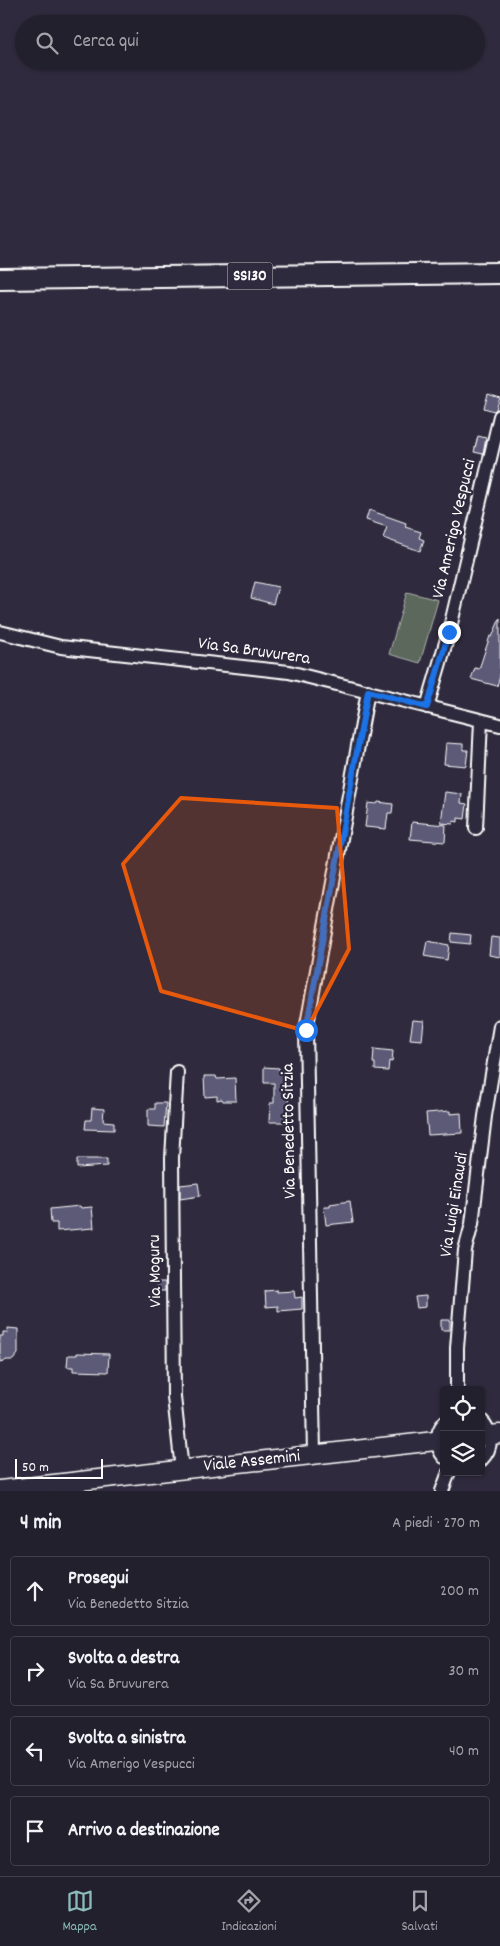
<!DOCTYPE html>
<html lang="it">
<head>
<meta charset="utf-8">
<style>
	body { margin:0; font-family:Dekko,sans-serif; background:#2b2836; color:#f1f3f6 }
	.controls { position:absolute; right:15px; bottom:15px; display:grid; overflow:hidden; border-radius:5px; box-shadow:0 1px 4px #0004 }
	.controls button { width:45px; height:45px; display:grid; place-items:center; padding:0; border:0; border-bottom:1px solid #403e4a; background:#23202e; color:#f1f3f6; font:25px sans-serif }
	.scale { position:absolute; left:15px; bottom:12px; width:88px; box-sizing:border-box; padding-left:5px; border:2px solid #fff; border-top:0; font-size:14px; line-height:18px; white-space:nowrap; color:#fff; -webkit-text-stroke:4px #2f2a3d; paint-order:stroke }
	.stop { position:absolute; width:15px; height:15px; margin:-11px; border:4px solid #1a73e8; border-radius:50%; background:#fff }
	.stop.end { background:#1a73e8; border-color:#fff; box-shadow:0 1px 5px #0008 }
	.list { margin:0; padding:0; list-style:none }
	h2 { display:flex; justify-content:space-between; align-items:center; height:65px; margin:0; padding:0 20px; font-size:21px }
	h2 small { font-size:16px; font-weight:400; color:#a3a3aa }
	.list li { display:grid; grid-template-columns:32px 1fr auto; gap:15px; align-items:center; box-sizing:border-box; height:70px; margin:0 10px 10px; padding:0 10px; border:1px solid #403e4a; border-radius:5px }
	.list b { display:block; font-size:19px; white-space:nowrap }
	.list p { margin:0; font-size:16px; white-space:nowrap; color:#a3a3aa }
	.list em { font-size:16px; font-style:normal; color:#a3a3aa }
	.icon { flex:none; width:28px; height:28px; fill:none; stroke:currentColor; stroke-width:2; stroke-linecap:round; stroke-linejoin:round }
	.map { position:relative; flex:none; width:500px; height:1491px; overflow:hidden }
	.search { position:absolute; background:#23202e; box-shadow:0 1px 4px #0004; left:15px; right:15px; top:15px; height:55px; display:flex; align-items:center; gap:12px; box-sizing:border-box; padding:0 18px; border-radius:28px; color:#a3a3aa; font-size:19px }
	.sheet { height:385px; background:#23202e }
	nav { display:flex; justify-content:space-around; align-items:center; box-sizing:border-box; height:70px; border-top:1px solid #403e4a; background:#23202e; font-size:14px; color:#a3a3aa }
	nav a { display:grid; justify-items:center; gap:2px }
	nav .on { color:#8bbbb9 }
	.map>svg:first-child { display:block }
	.green { fill:#5c675c; stroke:#aeb3ae }
	.building { fill:#5c5a77; stroke:#fff }
	.lines { fill:none; stroke-linecap:round; stroke-linejoin:round }
	.minor-casing { stroke:#fff; stroke-width:16 }
	.secondary-casing { stroke:#fff; stroke-width:21 }
	.primary-casing { stroke:#fff; stroke-width:24 }
	.minor { stroke:#2f2a3d; stroke-width:12 }
	.secondary { stroke:#2f2a3d; stroke-width:18 }
	.primary { stroke:#2f2a3d; stroke-width:20 }
	.route { stroke:#1a73e8; stroke-width:6 }
	.marked { fill:#e8590c; fill-opacity:0.2; stroke:#e8590c; stroke-width:4; stroke-linejoin:round }
	.labels { text-anchor:middle; dominant-baseline:central; stroke-width:4.5; stroke-linejoin:round; paint-order:stroke }
	.shield { fill:#2f2a3d; stroke:#c1bfc5; stroke-width:1 }
	.shield-label { font-size:16px; font-weight:bold; fill:#fff }
	.street-label { font-size:18px; fill:#fff; stroke:#2f2a3d }
</style>
</head>
<body>
<div class="map">
<svg width="500" height="1491" viewBox="0 0 500 1491">
	<rect width="100%" height="100%" fill="#2f2a3d"/>
	<filter id="ink" filterUnits="userSpaceOnUse"><feTurbulence type="fractalNoise" baseFrequency=".02" numOctaves="2"/><feDisplacementMap in="SourceGraphic" scale="10" xChannelSelector="R" yChannelSelector="G"/><feConvolveMatrix kernelMatrix="1 2 1 2 8 2 1 2 1" color-interpolation-filters="sRGB"/></filter>
	<g filter="url(#ink)">
		<!-- green -->
		<path class="green" d="M407,592L438,600L420,663L389,654Z"/>
		<!-- building -->
		<path class="building" d="M488,394L500,398L496,409L494,411L484,408Z
			M478,436L486,438L483,454L474,452Z
			M369,510L406,523L405,527L421,532L419,538L424,540L420,551L383,538L387,527L366,520Z
			M255,582L278,587L273,604L251,598Z
			M500,618V676L497,686L471,679L475,668L479,669L490,636L492,637Z
			M446,743L463,744V750H468L466,766L444,764Z
			M445,792L462,794L461,803L467,804L465,819L458,818V822L454,821L453,824L441,823Z
			M378,802L393,804L392,813H388L386,829L365,827L368,803L377,804Z
			M412,822L446,825L445,842L410,839Z
			M452,933L471,935L470,944L451,942Z
			M491,937L500,938V957L489,955Z
			M427,941L449,945L447,960L424,956Z
			M413,1020L424,1021L422,1040L410,1039Z
			M374,1049L393,1051L392,1062L389,1061L388,1071L375,1070V1063H373Z
			M264,1067L279,1068V1072H289L288,1122H269L270,1103H274V1083H264Z
			M204,1076H216L217,1079L235,1078L236,1101H223L222,1099L217,1100V1096L205,1097Z
			M155,1103H166L164,1127L148,1126V1109H155Z
			M92,1108L104,1109L103,1121L114,1122V1130L85,1129L86,1120H91Z
			M450,1111V1114L461,1113L462,1133L428,1135L426,1113Z
			M77,1159H107V1166L77,1168Z
			M198,1183L200,1196L180,1199V1185Z
			M350,1201L353,1222L326,1225L324,1207H330V1204Z
			M80,1206L81,1208L92,1207L94,1228L57,1231V1223H51L50,1209Z
			M157,1282H165V1291H157Z
			M277,1290V1292L294,1291L295,1298L302,1297V1309L278,1311V1306L266,1307L265,1291Z
			M426,1296V1307L417,1308L415,1297Z
			M441,1320H450V1330H441Z
			M8,1328L18,1329V1354L13,1360H7L0,1362V1336H3V1332H8Z
			M77,1353L109,1354L108,1372L73,1371V1367H67L68,1355H77Z"/>
		<g class="lines">
			<defs>
				<path id="minor" d="M0,632L61,647L289,672L500,725
					M427,707L449,632L500,416
					M476,828L481,721
					M177,1072L172,1158L174,1397L182,1470
					M457,1390V1348L465,1250L472,1224L485,1116L500,1026
					M481,1420C493,1432 493,1448 481,1460
					M444,1423C435,1433 436,1447 444,1457
					M314,1455L306,1030L368,691
					M442,1491L449,1472"/>
				<path id="secondary" d="M481,1436L500,1434
					M0,1490L444,1440"/>
				<path id="primary" d="M0,279L500,273"/>
			</defs>
			<!-- minor casing -->
			<use href="#minor" class="minor-casing"/>
			<!-- secondary casing -->
			<use href="#secondary" class="secondary-casing"/>
			<!-- primary casing -->
			<use href="#primary" class="primary-casing"/>
			<!-- minor -->
			<use href="#minor" class="minor"/>
			<!-- secondary -->
			<use href="#secondary" class="secondary"/>
			<!-- primary -->
			<use href="#primary" class="primary"/>
		</g>
	</g>
	<g class="lines" filter="url(#ink)">
		<!-- route -->
		<path class="route" d="M306,1030L368,691L427,707L449,632"/>
	</g>
	<!-- marked area -->
	<path class="marked" d="M181,798L337,808L349,949L306,1031L161,991L123,864Z"/>
	<g class="labels">
		<!-- shield labels -->
		<rect class="shield" x="227.5" y="262.5" width="45" height="27" rx="4"/>
		<g class="shield-label">
			<text x="250" y="276">SS130</text>
		</g>
		<!-- street labels -->
		<g class="street-label">
			<text transform="translate(455 529) rotate(-77)">Via Amerigo Vespucci</text>
			<text transform="translate(254 652) rotate(8)">Via Sa Bruvurera</text>
			<text transform="translate(290 1131) rotate(-91)">Via Benedetto Sitzia</text>
			<text transform="translate(455 1205) rotate(-81)">Via Luigi Einaudi</text>
			<text transform="translate(156 1271) rotate(-91)">Via Moguru</text>
			<text transform="translate(252 1462) rotate(-6)">Viale Assemini</text>
		</g>
	</g>
</svg>
<div class="controls">
<button><svg class="icon" aria-label="locate" viewBox="0 0 24 24"><circle cx="12" cy="12" r="6"/><path d="M12 2v4M12 18v4M2 12h4M18 12h4"/></svg></button>
<button><svg class="icon" aria-label="layers" viewBox="0 0 24 24"><path d="M12 4l9 5-9 5-9-5zM3 14l9 5 9-5"/></svg></button>
</div>
<div class="scale">50 m</div>
<div class="stop" style="left:306px;top:1030px"></div>
<div class="stop end" style="left:449px;top:632px"></div>
<div class="search"><svg class="icon" aria-label="search" viewBox="0 0 24 24"><circle cx="10" cy="10" r="6"/><path d="M15 15l6 6"/></svg>Cerca qui</div>
</div>
<section class="sheet">
<h2>4 min<small>A piedi · 270 m</small></h2>
<ul class="list">
<li><svg class="icon" aria-label="ahead" viewBox="0 0 24 24"><path d="M12 20V5M6 11l6-6 6 6"/></svg><div><b>Prosegui</b><p>Via Benedetto Sitzia</p></div><em>200 m</em></li>
<li><svg class="icon" aria-label="right" viewBox="0 0 24 24"><path d="M7 20v-9h11M14 6l5 5-5 5"/></svg><div><b>Svolta a destra</b><p>Via Sa Bruvurera</p></div><em>30 m</em></li>
<li><svg class="icon" aria-label="left" viewBox="0 0 24 24"><path d="M17 20v-9H6M10 6l-5 5 5 5"/></svg><div><b>Svolta a sinistra</b><p>Via Amerigo Vespucci</p></div><em>40 m</em></li>
<li><svg class="icon" aria-label="arrive" viewBox="0 0 24 24"><path d="M6 21V4h12l-3 4 3 4H6"/></svg><div><b>Arrivo a destinazione</b></div></li>
</ul>
</section>
<nav>
<a class="on"><svg class="icon" aria-label="map" viewBox="0 0 24 24"><path d="M3 6l6-2 6 2 6-2v14l-6 2-6-2-6 2zM9 4v14M15 6v14"/></svg>Mappa</a>
<a><svg class="icon" aria-label="directions" viewBox="0 0 24 24"><path d="M12 3l9 9-9 9-9-9zM9 14v-3h6M13 9l2 2-2 2"/></svg>Indicazioni</a>
<a><svg class="icon" aria-label="saved" viewBox="0 0 24 24"><path d="M7 4h10v16l-5-4-5 4z"/></svg>Salvati</a>
</nav>
</body>
</html>
